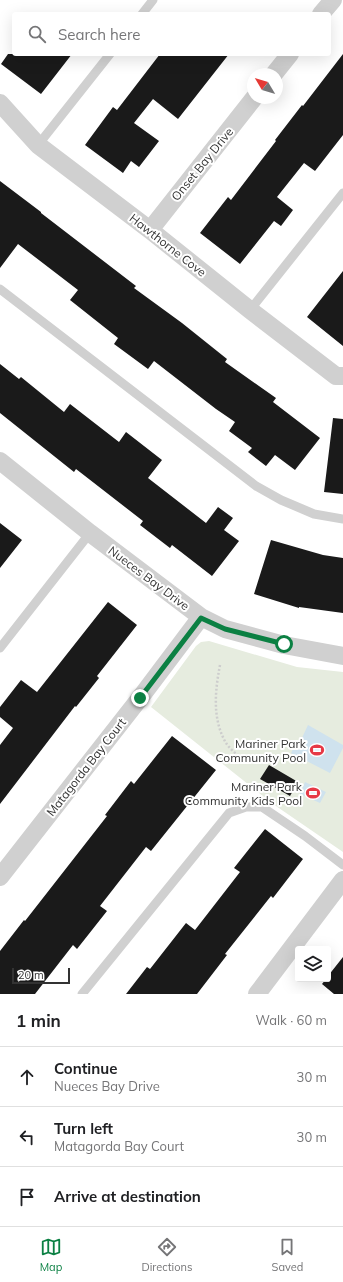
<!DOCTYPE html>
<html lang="en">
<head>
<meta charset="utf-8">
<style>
	body { margin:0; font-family:Mulish,sans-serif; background:#f2f2f2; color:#202124 }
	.controls { position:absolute; right:12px; bottom:12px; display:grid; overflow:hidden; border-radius:4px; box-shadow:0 4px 16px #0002 }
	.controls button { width:36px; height:36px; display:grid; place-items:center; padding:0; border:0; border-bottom:1px solid #e0e0e0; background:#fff; color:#202124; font:20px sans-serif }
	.compass { position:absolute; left:247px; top:68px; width:36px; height:36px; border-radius:50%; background:#fff; box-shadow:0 4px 16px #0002; rotate:308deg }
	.scale { position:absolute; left:12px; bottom:10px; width:58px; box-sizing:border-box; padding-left:4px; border:2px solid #333; border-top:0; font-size:11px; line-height:14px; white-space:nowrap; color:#333; -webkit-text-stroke:3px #fff; paint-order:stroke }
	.stop { position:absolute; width:12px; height:12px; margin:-9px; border:3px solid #0b8043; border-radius:50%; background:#fff }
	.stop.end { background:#0b8043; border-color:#fff; box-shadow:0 1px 4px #0008 }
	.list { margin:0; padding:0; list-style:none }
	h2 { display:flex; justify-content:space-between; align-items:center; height:52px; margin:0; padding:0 16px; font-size:17px }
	h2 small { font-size:13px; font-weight:400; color:#757577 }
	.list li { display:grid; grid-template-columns:26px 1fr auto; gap:12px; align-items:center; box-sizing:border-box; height:60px; padding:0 16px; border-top:1px solid #e0e0e0 }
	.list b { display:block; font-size:15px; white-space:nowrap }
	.list p { margin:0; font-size:13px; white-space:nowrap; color:#757577 }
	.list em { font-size:13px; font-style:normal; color:#757577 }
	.icon { flex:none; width:22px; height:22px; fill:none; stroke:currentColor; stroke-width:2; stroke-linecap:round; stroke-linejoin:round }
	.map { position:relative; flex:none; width:343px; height:994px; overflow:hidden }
	.search { position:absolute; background:#fff; box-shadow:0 4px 16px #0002; left:12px; right:12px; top:12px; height:44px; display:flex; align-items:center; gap:10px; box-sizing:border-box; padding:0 14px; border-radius:4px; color:#757577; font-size:15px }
	.sheet { height:232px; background:#fff }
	nav { display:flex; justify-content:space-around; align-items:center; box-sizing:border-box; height:56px; border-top:1px solid #e0e0e0; background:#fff; font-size:11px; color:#757577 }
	nav a { display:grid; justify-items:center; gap:2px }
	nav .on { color:#0b8043 }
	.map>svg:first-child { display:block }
	.green { fill:#e6ecdf }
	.water { fill:#cfe2ee }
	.building { fill:#1a1a1a }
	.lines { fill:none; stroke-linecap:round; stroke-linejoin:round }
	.path { stroke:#cdcdcd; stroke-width:2.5; stroke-dasharray:2 2; stroke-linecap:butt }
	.service { stroke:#d0d0d0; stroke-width:9 }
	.minor { stroke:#d0d0d0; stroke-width:18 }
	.route { stroke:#0b8043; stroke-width:5 }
	.labels { text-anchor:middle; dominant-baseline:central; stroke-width:4; stroke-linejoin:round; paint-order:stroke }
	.street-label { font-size:12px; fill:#333; stroke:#fff }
	.poi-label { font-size:12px; fill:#333; stroke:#fff; text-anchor:end }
</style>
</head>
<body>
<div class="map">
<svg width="343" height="994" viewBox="0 0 343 994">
	<rect width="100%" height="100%" fill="#fff"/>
	<!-- green -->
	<path class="green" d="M209,641L297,667L343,672V852L273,804L151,707L196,646L201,642Z"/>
	<!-- water -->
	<path class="water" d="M308,725L343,745V748L330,773L291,753L297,741L301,740Z
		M305,782L326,792L320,803L300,794Z"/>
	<!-- building -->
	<path class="building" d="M8,54H72L41,94L1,64Z
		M160,54H229L178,119L153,99L134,123L159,141L139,167L131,161L123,173L85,145L113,107L117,110Z
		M343,54V135L315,171L304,163L277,197L293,210L281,226L274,221L240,264L200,233L228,197L231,200L276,141L275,140L302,105L303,106Z
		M0,181L41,212V213L136,286L134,288L182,323L227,359L225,362L276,398L273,402L320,438L295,470L275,455L266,466L248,452L252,448L229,431L235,422L216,409L154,361L148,369L114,344L118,338L70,300L78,290L18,244L0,268Z
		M343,271V346L307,317Z
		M0,364L19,379L21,377L64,412L70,404L119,442L126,432L162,460L148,478L206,523L218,507L233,518L224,530L239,541L212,576L172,545L170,548L140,525L143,521L76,469L74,472L0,413Z
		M333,418L343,419V494L324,492Z
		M0,523L22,540L0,568Z
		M271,540L323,555L343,558V613L299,607V608L254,594Z
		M108,602L137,625L97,676L99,678L76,707L75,706L0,804V745L13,728L0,717V707L21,680L37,692Z
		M172,736L216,770L151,851L146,847L100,906L107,911L77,949L73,945L35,994H0V951L24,920L25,921L107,816L105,815L131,781L134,784Z
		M269,765L298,782L290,796L260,779Z
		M265,829L303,859L273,898L271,896L225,954L227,955L197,994H126L147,967L150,969L186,923L195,930L240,872L234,868Z
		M343,957V994H334L322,984L326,979H328V976Z"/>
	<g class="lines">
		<!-- path -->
		<path class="path" d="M220,665C215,691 212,719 226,743C230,749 236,754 242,758"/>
		<!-- service -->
		<path class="service" d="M142,14L153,0
			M38,145L110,54
			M0,289L256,486L281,500L314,514L343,519
			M250,310L343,193
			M0,648L90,533
			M82,994L229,813L246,807H262L305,836L343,865"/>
		<!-- minor -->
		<path class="minor" d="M321,14L333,0
			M274,74L290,54
			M0,103L38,145L150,230L250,310L336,376H343
			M150,230L254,98
			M0,461L90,533L201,617L225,629L284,645L343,656
			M0,877L140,698L201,617
			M257,994L343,880"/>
	</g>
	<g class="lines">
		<!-- route -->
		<path class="route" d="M140,698L201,618L225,629L284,644"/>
	</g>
	<!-- icons -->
	<defs>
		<symbol id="stadium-bare" viewBox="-9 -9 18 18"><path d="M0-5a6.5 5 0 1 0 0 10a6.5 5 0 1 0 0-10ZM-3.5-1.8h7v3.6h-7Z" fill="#e63946" stroke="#fff" stroke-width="2.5" paint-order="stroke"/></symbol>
	</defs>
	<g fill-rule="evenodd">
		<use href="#stadium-bare" x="307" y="740" width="20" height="20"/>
		<use href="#stadium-bare" x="303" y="783" width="20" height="20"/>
	</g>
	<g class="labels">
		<!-- street labels -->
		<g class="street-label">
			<text transform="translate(202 164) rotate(-51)">Onset Bay Drive</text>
			<text transform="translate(168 245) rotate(38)">Hawthorne Cove</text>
			<text transform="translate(149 578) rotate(37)">Nueces Bay Drive</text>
			<text transform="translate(86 767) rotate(-52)">Matagorda Bay Court</text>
		</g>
		<!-- poi labels -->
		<g class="poi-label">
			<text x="306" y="743">Mariner Park<tspan x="306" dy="14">Community Pool</tspan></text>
			<text x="302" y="786">Mariner Park<tspan x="302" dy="14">Community Kids Pool</tspan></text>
		</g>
	</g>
</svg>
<div class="controls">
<button><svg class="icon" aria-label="layers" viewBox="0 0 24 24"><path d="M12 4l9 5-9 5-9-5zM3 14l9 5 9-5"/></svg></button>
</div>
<svg class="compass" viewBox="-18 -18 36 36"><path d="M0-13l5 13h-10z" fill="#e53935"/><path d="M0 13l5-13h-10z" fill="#757577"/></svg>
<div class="scale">20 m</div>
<div class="stop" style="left:284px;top:644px"></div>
<div class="stop end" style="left:140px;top:698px"></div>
<div class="search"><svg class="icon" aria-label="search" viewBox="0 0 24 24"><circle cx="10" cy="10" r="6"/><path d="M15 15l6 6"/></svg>Search here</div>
</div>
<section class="sheet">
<h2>1 min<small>Walk · 60 m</small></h2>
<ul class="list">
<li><svg class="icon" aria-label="ahead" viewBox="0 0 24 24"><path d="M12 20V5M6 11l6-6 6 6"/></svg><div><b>Continue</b><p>Nueces Bay Drive</p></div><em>30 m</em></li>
<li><svg class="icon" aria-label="left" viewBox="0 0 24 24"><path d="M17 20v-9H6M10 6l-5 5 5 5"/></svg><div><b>Turn left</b><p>Matagorda Bay Court</p></div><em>30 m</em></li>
<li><svg class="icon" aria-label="arrive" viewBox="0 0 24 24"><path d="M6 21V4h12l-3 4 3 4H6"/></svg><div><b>Arrive at destination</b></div></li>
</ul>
</section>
<nav>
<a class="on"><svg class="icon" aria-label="map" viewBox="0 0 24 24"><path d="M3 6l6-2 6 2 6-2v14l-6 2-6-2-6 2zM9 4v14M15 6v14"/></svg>Map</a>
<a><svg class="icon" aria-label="directions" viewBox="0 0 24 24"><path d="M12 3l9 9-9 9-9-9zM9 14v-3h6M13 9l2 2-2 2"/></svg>Directions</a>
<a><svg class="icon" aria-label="saved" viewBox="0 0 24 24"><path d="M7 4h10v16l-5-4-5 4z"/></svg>Saved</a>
</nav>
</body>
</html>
